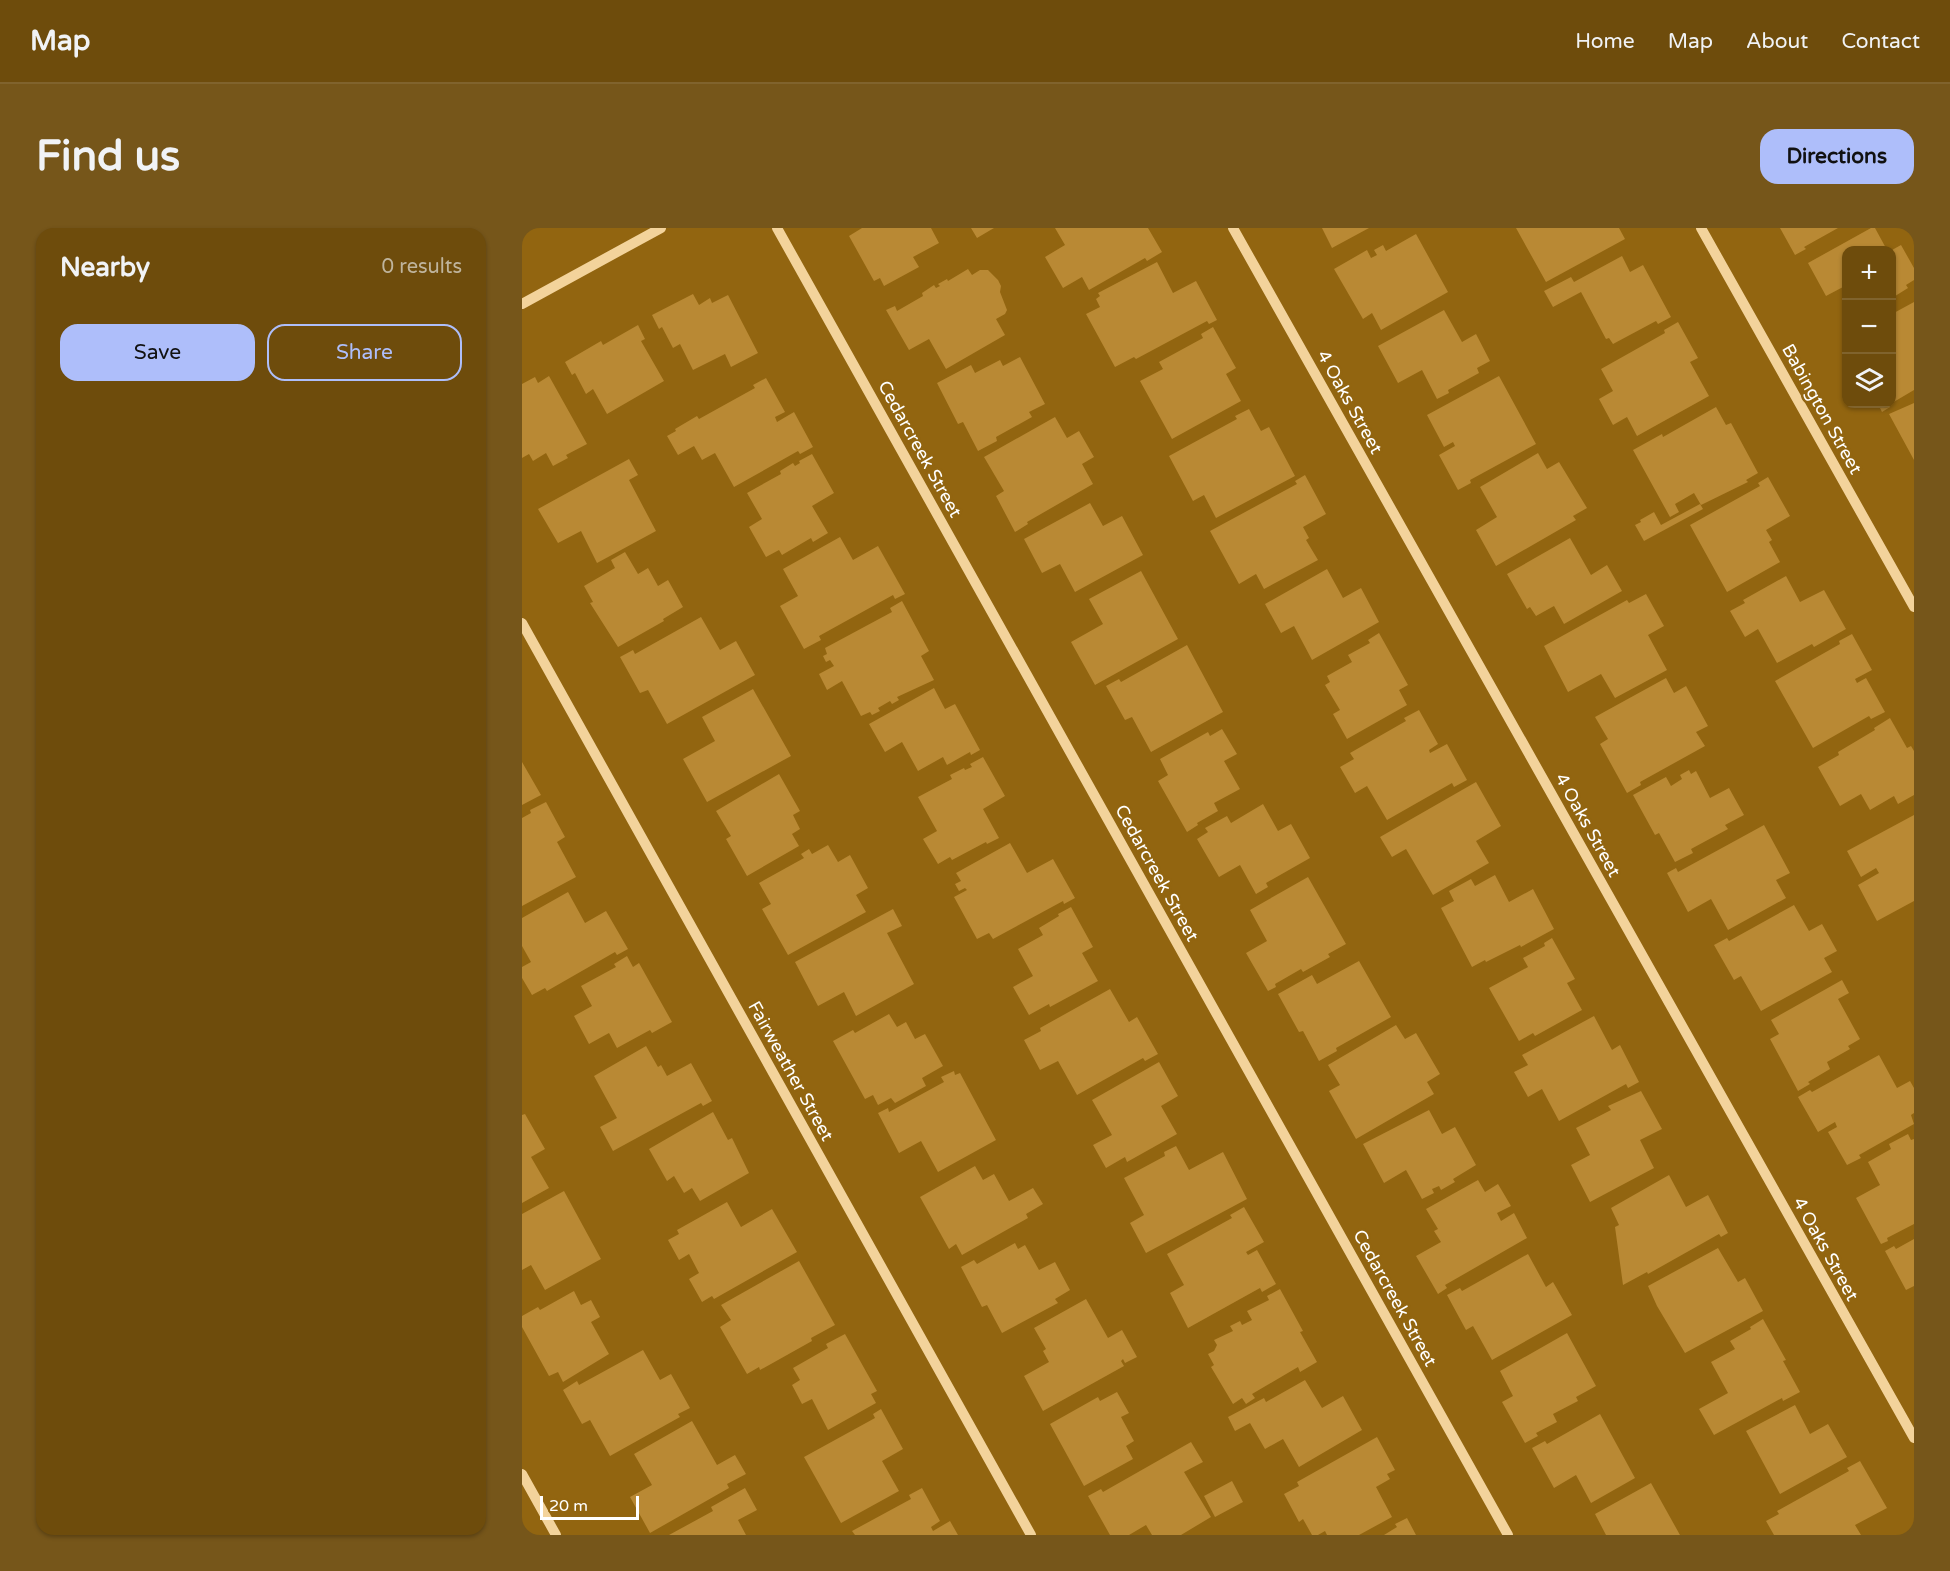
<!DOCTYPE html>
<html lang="en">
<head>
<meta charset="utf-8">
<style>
	body { margin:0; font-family:"Varela Round",sans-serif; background:#76561a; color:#f1f3f6 }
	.controls { position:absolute; right:18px; top:18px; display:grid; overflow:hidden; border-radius:12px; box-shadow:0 2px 4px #0004 }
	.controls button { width:54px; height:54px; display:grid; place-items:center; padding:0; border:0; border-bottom:2px solid #80632d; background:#6e4c0c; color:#f1f3f6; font:30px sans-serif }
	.scale { position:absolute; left:18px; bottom:15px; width:99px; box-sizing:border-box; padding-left:6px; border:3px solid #fff; border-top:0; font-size:16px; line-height:21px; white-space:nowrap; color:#fff; -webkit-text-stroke:4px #926510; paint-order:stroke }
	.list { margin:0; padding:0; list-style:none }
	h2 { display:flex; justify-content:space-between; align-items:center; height:78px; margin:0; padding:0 24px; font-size:26px }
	h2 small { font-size:20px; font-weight:400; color:#bfb49d }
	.actions { display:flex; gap:12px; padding:18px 24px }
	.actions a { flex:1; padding:14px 0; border:2px solid #aebefa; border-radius:18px; text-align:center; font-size:21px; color:#aebefa }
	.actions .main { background:#aebefa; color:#111 }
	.icon { flex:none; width:33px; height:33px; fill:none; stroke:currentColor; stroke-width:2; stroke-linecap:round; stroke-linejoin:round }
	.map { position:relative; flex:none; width:1392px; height:1307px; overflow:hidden; border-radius:18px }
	header { display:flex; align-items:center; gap:36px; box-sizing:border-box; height:84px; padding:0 30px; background:#6e4c0c; border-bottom:2px solid #80632d }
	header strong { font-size:28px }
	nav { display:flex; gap:33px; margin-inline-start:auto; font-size:21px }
	.intro { display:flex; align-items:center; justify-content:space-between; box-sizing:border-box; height:144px; padding:0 36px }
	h1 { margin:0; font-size:42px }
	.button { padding:15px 27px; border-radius:18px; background:#aebefa; color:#111; font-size:21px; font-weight:700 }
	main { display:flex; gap:36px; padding:0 36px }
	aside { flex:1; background:#6e4c0c; border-radius:18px; box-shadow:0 2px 4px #0004 }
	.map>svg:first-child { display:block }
	.building { fill:#b98934 }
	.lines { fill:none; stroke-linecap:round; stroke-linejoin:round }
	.minor { stroke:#f3d39b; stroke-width:10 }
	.labels { text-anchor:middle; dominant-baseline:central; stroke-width:5; stroke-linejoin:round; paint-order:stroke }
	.street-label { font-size:18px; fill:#fff; stroke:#926510 }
</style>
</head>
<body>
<header>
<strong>Map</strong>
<nav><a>Home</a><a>Map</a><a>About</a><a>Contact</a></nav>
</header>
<div class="intro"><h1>Find us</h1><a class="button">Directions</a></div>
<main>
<aside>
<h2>Nearby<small>0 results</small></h2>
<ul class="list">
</ul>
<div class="actions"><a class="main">Save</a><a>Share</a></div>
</aside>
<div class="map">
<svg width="1392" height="1307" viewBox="0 0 1392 1307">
	<rect width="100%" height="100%" fill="#926510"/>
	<!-- building -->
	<path class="building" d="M340,0H409L417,15L391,29L397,39L362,58L358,50L352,53L327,8Z
		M449,0H472L455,10Z
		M533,0H626L640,24L625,33L623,30L567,62L560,49L541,60L523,29L543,17Z
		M800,0H847L810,20Z
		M994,0H1097L1103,11L1024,54Z
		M1258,0H1316L1282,19L1284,21L1273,27Z
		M1349,0H1353L1365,22H1324V66L1321,59L1304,68L1286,35Z
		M894,6L926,64L859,102L850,85L841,91L812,41L845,22L849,30L855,27L852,22L861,17L864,23Z
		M1379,17L1392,40V52L1384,57L1386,60L1370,70V22Z
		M1100,28L1108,44L1121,37L1149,89L1136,96L1134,93L1091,116L1087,110L1084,111L1059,64L1031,79L1022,63L1049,49L1052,54Z
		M635,34L651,65L674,53L695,92L687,96L685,93L614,131L612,129L593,139L564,86L578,79L574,71L578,68L576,65Z
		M446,41L450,47L458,42H466L476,52L479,58L478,64L485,82L483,86L474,91L483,107L424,141L407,111L387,122L364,82L373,78L375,83L401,68L400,65L412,57L414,60L418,58L416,56L425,51L426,53Z
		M171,66L177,77L188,70L190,75L206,67L236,125L209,139L203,126L171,142L158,116L151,120L140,99L137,101L130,87Z
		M1392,74V162L1370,175V86Z
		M922,82L940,114L954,106L968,133L955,140L957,145L926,162L927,165L915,171L900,142L876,155L856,118Z
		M1156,94L1176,130L1168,134L1187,168L1115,208L1105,189L1091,197L1077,171L1091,163L1079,141L1143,105L1142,102Z
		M116,97L123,111L119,113L142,153L85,186L71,161L64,166L53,145L50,147L43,134L79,113L81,117Z
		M691,99L714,140L704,146L719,173L650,211L618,153L641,141L637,134L681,110L679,106Z
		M498,129L523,176L507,184L510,189L474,209L475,213L456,223L441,194L436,196L415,155L449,137L453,145L478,132L481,138Z
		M27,148L65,216L44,227L46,230L31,238L24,225L11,233L7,226L0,230V156L13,149L16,155Z
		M977,148L1014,216L948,252L949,255L936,262L917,227L933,218L931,214L922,219L905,187Z
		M244,150L263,184L253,189L255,194L272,184L291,219L278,226L276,223L212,259L193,225L180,232L172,218L156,227L145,208L154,203L153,201L175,188L177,191L233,160L231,157Z
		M1392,175V232L1367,186Z
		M1356,176H1366L1368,179L1360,184Z
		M1194,179L1204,197L1209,195L1236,245L1224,252L1226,254L1179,277L1172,265L1153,276L1157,284L1148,289L1111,222L1140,206L1141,209Z
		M727,181L739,203L747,199L773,248L694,290L682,267L671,273L647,228L715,191L713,188Z
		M533,189L545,210L557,203L572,229L560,236L571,256L505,294L506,296L493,304L474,268L482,263L462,229Z
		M1016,225L1025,241L1037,234L1065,280L1051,288L1054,292L974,338L954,302L975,289L958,259Z
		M290,226L312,265L290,278L306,305L291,314L289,310L260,327L257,322L244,329L227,299L240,291L225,265L259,246L258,243L271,235L273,238L278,235L277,233Z
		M107,231L116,247L107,252L134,303L75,335L59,303L36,315L16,281Z
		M783,247L804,286L781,299L787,310L784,312L796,332L742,361L734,346L717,356L688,303L775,256L773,253Z
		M1246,249L1268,288L1244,302L1250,312L1247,314L1258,334L1205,364L1168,297L1238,258L1236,255Z
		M568,275L581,298L600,288L621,327L553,364L538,336L520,345L502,311Z
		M1178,276L1181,281L1122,313L1113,297L1119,294L1118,292L1132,284L1139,297Z
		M318,309L331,332L356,318L383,366L373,371L371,367L297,408L299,412L282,421L258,378L276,368L261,341Z
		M1048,310L1069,347L1085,337L1100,363L1042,396L1032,378L1014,388L1008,379L1005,381L985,346Z
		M103,324L116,346L126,340L136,358L146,352L161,379L141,391L142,393L96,419L68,375L71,374L62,358L93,340L89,332Z
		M805,341L821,370L839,360L857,394L790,432L772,398L759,405L743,376Z
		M619,343L656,411L573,457L549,414L581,396L567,371Z
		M1264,348L1278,374L1302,362L1324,401L1292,419L1290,416L1255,435L1236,401L1223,409L1208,383L1223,375L1221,372Z
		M1124,366L1142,398L1126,407L1145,442L1093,470L1079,446L1046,464L1022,418L1105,372L1107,375Z
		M380,373L407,423L399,428L412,452L375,469L377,472L370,476L368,473L356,480L358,483L350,487L348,484L339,488L320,453L305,462L297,446L312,438L308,432L304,434L301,428L305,426L303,420L370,384L368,380Z
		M179,389L198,422L214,413L233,447L145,496L126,462L118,465L98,429L111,422L113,426Z
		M857,405L886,457L877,462L885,477L825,511L811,486L818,482L803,457L808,454L805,448L830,434L826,427L848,415L846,412Z
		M1330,406L1350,442L1333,451L1335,455L1344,450L1363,484L1349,491L1347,488L1291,520L1253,453L1318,416L1317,413Z
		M665,417L701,484L629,524L610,489L603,492L584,458L597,451L599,454Z
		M1144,450L1152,465L1164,458L1186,498L1174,504L1183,518L1118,554L1119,557L1105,565L1078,516L1086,511L1073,489Z
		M412,460L423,481L433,476L458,522L449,527L448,524L425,537L421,529L396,543L380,514L363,524L347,496Z
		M231,461L269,528L185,574L161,531L193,513L180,489Z
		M897,482L916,516L907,522L908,525L925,516L945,552L932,559L930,555L865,592L845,558L833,565L818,539L832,531L828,525L884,493L882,490Z
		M1368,490L1385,520L1389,518L1392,523V567L1376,576L1372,568L1348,582L1339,566L1318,578L1296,539L1317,527L1316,524L1353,502L1352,500Z
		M700,501L715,526L702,533L718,561L692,575L696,583L675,595L676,597L665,604L636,553L646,547L638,531L686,504L688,508Z
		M461,529L483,568L461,581L477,610L465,616L464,614L430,632L428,629L416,636L401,611L415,603L396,569L430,551L428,547L442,540L443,542L450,539L448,536Z
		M0,534L19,567L0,577Z
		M1167,542L1169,546L1174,543L1188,570L1207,560L1222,587L1203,597L1206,601L1169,621L1171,625L1153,634L1137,605L1133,607L1111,567L1144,549L1149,558L1160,551L1158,547Z
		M257,546L278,583L271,587L278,601L270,606L277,618L225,648L204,611L209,608L194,583Z
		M954,554L979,598L954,613L967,635L911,667L884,621L870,629L858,609Z
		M24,574L43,609L35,614L54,649L0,678V590L9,585L8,582Z
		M741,576L756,603L769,596L788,630L744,655L746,659L734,666L718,637L697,649L675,611L686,604L683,600L705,588L709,595Z
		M1392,587V673L1355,693L1336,657L1357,645L1354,640L1339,649L1325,623Z
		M1242,597L1268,645L1254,652L1264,670L1206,702L1189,671L1166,684L1145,645L1154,640L1156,644Z
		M488,615L505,645L531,631L553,670L542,676L541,673L471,711L467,705L455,711L432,669L445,662L443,660L437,663L433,656L439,653L434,645Z
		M306,617L316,634L328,627L346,660L334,667L344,684L266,727L240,681L249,676L237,655L282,630L279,626L287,621L290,626Z
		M973,647L987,674L1011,661L1032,701L999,719L998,717L964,734L963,732L950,739L919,680L932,673L927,663L949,651L953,658Z
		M786,649L824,716L806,726L808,729L781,744L779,741L753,756L754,759L746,763L724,725L745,713L728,682Z
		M46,664L63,695L84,683L106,721L95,727L93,724L25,763L23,760L10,767L0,750V739L9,734L0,718V690Z
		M1272,677L1287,703L1300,696L1315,723L1302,730L1310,744L1239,783L1219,748L1212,752L1192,717L1205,710L1207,713Z
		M549,679L571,719L560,725L576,753L528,779L527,776L507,787L491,759L511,748L496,721L521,707L517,700L537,688L536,686Z
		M371,681L380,698L365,705L392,756L334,788L322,764L296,778L273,734Z
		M1030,710L1053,751L1045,755L1060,782L1013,808L1011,805L997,813L967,760L1006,739L1001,730L1023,718L1022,715Z
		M105,728L111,739L117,735L150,794L130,805L128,802L95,820L87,805L67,816L52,788L70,778L59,758L94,739L92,736Z
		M837,733L869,789L814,820L815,823L797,833L781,803L777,804L756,766L790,747L795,756Z
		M1320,752L1327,765L1316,771L1338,811L1326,818L1328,821L1305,834L1308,841L1286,854L1288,856L1276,863L1248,811L1257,806L1249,792Z
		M588,761L607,794L615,789L636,826L623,833L621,830L555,867L536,833L518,842L502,812L519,803L518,800Z
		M367,786L375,799L384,794L393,811L403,806L421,838L400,850L404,858L373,875L369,870L356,877L351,867L343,871L311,813L331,802L333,805Z
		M1072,788L1090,822L1098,817L1117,854L1106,860L1104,856L1037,893L1020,861L1006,869L992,844L1006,837L1000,827Z
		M874,797L883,811L894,805L918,846L905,854L912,866L834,911L807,863L818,857L806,837Z
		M124,818L136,839L139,837L145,848L169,835L190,873L181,878L179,875L91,923L78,899L95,890L72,848Z
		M1357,827L1375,860L1388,853L1392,860V885L1389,887L1392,896L1337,927L1339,930L1325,937L1306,904L1315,899L1313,894L1296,904L1276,869L1288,862L1290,864Z
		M637,834L656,868L639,878L655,906L605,934L603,929L584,940L571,917L590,907L570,872Z
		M432,843L433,847L438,845L474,912L416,944L399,913L377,925L356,885L366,880L367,884L422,854L419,849Z
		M1119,863L1140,901L1118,912L1132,940L1068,974L1049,937L1068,927L1054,900L1089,882L1086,878Z
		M907,882L920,906L933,899L954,937L931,951L933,954L919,962L917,958L910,961L912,965L900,971L884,942L862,955L841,916Z
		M191,884L206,912L210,910L227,945L178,973L170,960L162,965L152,948L145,953L127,921Z
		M3,886L23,921L9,929L27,960L0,975V887Z
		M1386,906L1389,912L1392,911V996L1365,1010L1366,1013L1359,1016L1334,970L1358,957L1346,934L1369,921L1367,916Z
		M654,918L667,942L701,924L725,971L624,1025L608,995L622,987L602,950L643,928L642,924Z
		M453,938L461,952L472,946L487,973L511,960L521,976L504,986L506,990L440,1027L434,1016L427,1021L398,969Z
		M1147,947L1164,979L1186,967L1206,1005L1199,1009L1197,1006L1126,1046L1125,1044L1101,1057L1093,999L1097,997L1089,980Z
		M956,952L963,964L976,956L989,978L975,985L979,993L992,985L1005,1010L923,1057L925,1060L916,1066L894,1028L919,1014L912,1003L916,1001L904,981Z
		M42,963L79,1031L23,1062L9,1037L0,1042V986Z
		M205,974L219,999L250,981L275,1024L192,1071L190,1068L180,1074L167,1051L177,1045L167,1026L157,1032L146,1012L157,1006L155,1002Z
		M722,979L742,1014L724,1024L726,1027L735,1022L754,1056L740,1064L738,1060L666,1100L648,1065L662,1057L645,1026L710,990L708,987Z
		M1392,1011V1058L1384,1062L1363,1023L1372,1018L1374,1021Z
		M493,1015L496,1021L503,1017L517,1042L533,1034L548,1062L533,1071L536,1075L480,1105L465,1077L460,1079L439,1039L452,1032L455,1036Z
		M1196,1020L1216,1054L1223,1050L1241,1083L1163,1125L1135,1078L1126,1058Z
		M1006,1026L1024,1059L1031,1054L1050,1087L970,1132L951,1098L944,1102L925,1067L938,1060L940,1063Z
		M277,1033L313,1097L289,1110L290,1113L238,1142L237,1139L225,1146L198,1099L209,1092L199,1077Z
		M758,1061L781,1103L778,1104L795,1134L778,1144L776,1139L730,1166L733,1170L724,1176L720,1170L711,1176L689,1139L692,1137L686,1126L692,1123L695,1117L692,1112L711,1103L708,1098L718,1093L720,1097L730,1092L725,1083L747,1072L745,1068Z
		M52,1063L59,1077L69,1072L78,1089L69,1094L87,1126L41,1154L36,1144L27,1148L0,1099V1088L16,1079L18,1082Z
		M564,1071L586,1110L600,1102L615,1129L603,1135L601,1131L599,1133L602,1138L521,1183L502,1148L527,1134L521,1123L524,1121L512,1100Z
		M1241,1091L1264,1132L1261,1133L1278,1164L1261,1173L1260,1170L1192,1207L1177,1181L1206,1165L1189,1134L1213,1121L1208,1113L1229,1101L1228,1099Z
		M1045,1105L1074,1158L1054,1169L1056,1173L1031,1186L1035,1194L1014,1205L1016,1208L1003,1215L980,1174L991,1168L978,1143Z
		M323,1106L355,1163L349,1166L354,1175L306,1202L290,1171L280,1176L270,1157L278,1152L271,1140L306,1120L304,1116Z
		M121,1122L138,1152L149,1146L168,1180L156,1186L158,1189L88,1228L68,1192L60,1196L41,1162L55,1153L57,1157Z
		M783,1152L800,1180L821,1168L840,1202L777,1239L761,1211L743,1221L728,1195L713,1203L706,1189L742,1170L744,1174Z
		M595,1164L607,1185L599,1189L612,1213L604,1218L611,1231L562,1258L528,1196L576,1169L578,1173Z
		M1273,1177L1288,1206L1306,1196L1325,1229L1258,1266L1224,1203Z
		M359,1181L381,1221L360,1233L377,1263L319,1295L282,1229L353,1190L351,1186Z
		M1078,1186L1113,1250L1069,1275L1054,1247L1032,1260L1010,1220L1023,1213L1025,1216Z
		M170,1193L195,1237L213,1227L224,1246L205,1256L207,1260L128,1305L108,1269L130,1257L112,1226Z
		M855,1209L873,1242L865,1246L868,1251L854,1259L870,1289L837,1307H805L803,1303L796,1307H790L781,1291L777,1294L762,1266L777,1258L775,1254Z
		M669,1214L681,1234L662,1244L689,1289L659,1307H630L624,1297L607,1307H588L566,1268L579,1261L581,1264Z
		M1338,1233L1365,1280L1333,1297L1339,1307H1252L1244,1293L1257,1286L1255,1283L1327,1243L1325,1240Z
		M710,1253L721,1274L693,1289L682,1268Z
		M1129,1255L1158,1307H1084L1073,1286Z
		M223,1260L235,1282L216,1292L224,1307H147L191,1283L189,1279Z
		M400,1260L418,1293L409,1299L411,1303L428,1293L436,1307H333L330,1303L389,1271L387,1267Z
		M885,1290L894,1307H862L875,1299L873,1296Z"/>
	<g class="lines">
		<!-- minor -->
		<path class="minor" d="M255,0L986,1307
			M711,0L1392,1210
			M1179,0L1392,379
			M0,76L139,0
			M0,395L509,1307
			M0,1246L34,1307"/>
	</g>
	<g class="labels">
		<!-- street labels -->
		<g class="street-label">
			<text transform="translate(828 174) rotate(61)">4 Oaks Street</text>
			<text transform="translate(1300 181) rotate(61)">Babington Street</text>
			<text transform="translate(398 221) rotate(61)">Cedarcreek Street</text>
			<text transform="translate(1066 597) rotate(61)">4 Oaks Street</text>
			<text transform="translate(635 645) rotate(61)">Cedarcreek Street</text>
			<text transform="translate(269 843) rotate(61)">Fairweather Street</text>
			<text transform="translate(1304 1021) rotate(61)">4 Oaks Street</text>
			<text transform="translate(873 1070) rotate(61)">Cedarcreek Street</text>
		</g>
	</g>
</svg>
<div class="controls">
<button>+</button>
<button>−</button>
<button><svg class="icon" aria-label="layers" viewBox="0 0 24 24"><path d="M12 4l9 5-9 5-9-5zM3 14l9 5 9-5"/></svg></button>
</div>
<div class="scale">20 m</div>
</div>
</main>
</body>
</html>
